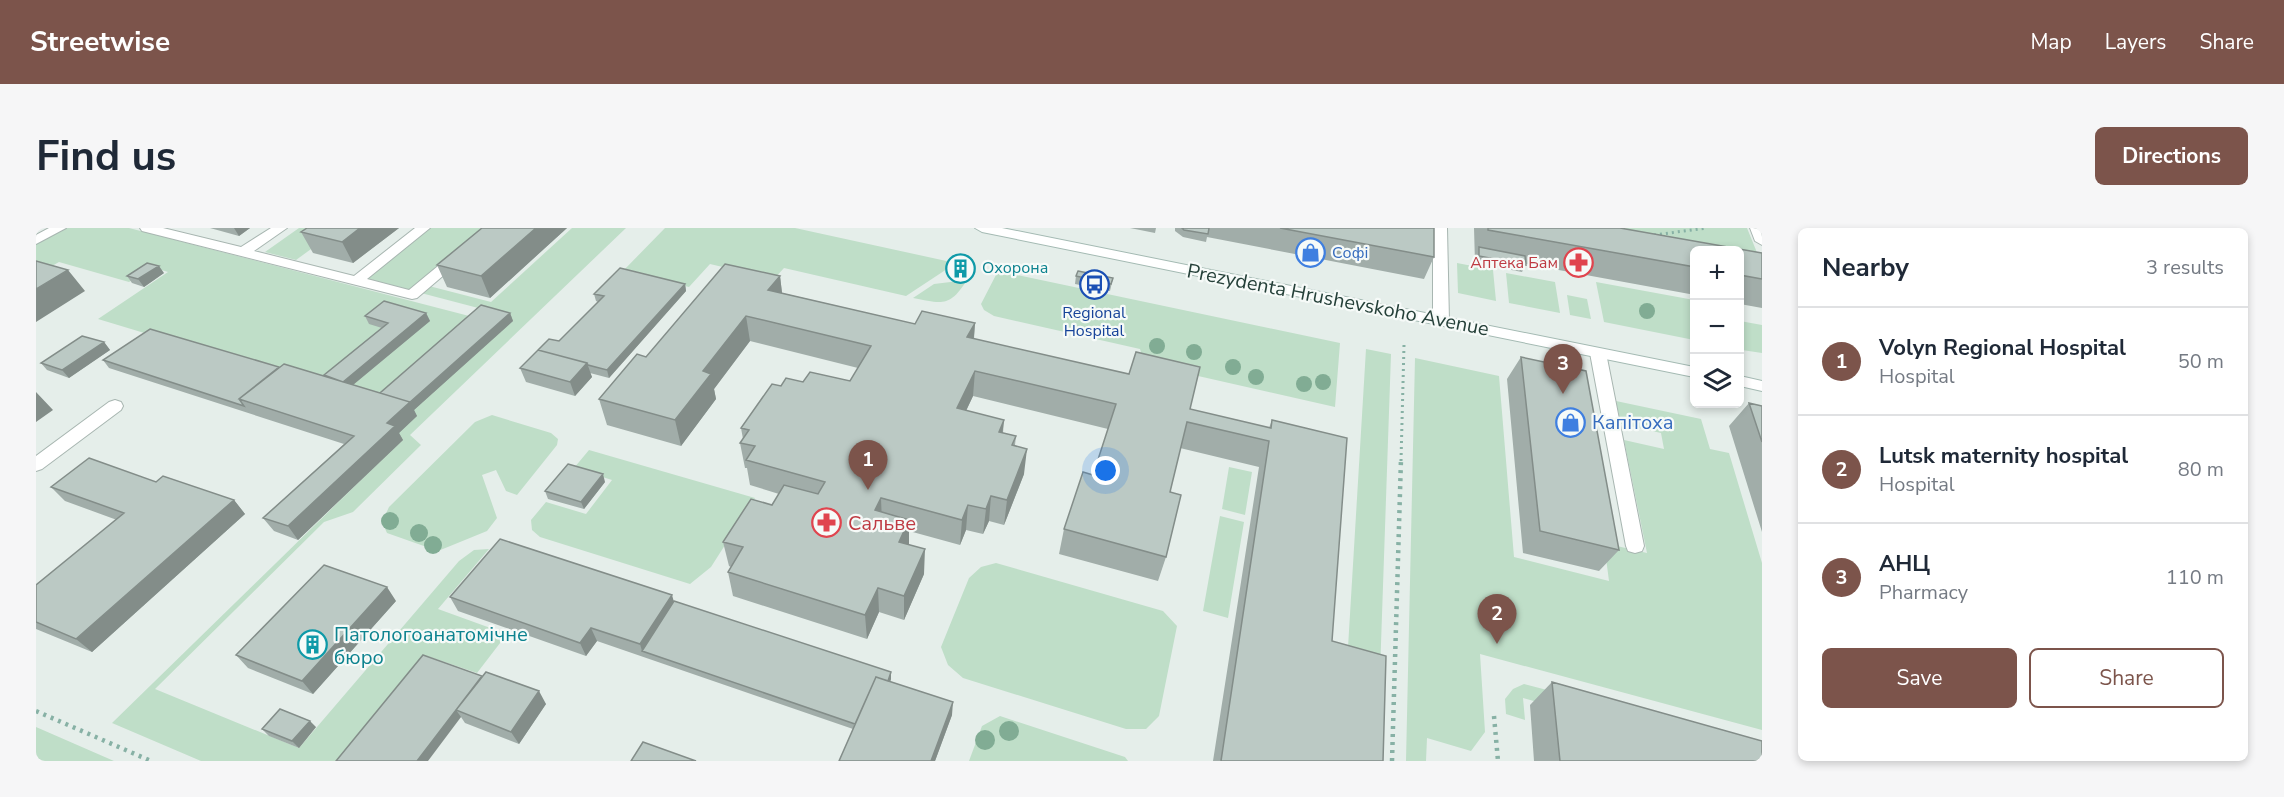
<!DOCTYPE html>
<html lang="en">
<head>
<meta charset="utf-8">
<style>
	body { margin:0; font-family:"Nunito Sans",sans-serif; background:#f6f6f7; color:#1f2937 }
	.controls { position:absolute; right:18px; top:18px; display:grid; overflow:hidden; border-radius:9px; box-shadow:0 3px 9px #0003 }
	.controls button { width:54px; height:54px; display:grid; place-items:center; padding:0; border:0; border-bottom:2px solid #e0e1e3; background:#fff; color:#1f2937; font:30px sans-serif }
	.you { position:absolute; left:1070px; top:243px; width:21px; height:21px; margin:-15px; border:4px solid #fff; border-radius:50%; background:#1a73e8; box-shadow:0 0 0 9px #1a73e833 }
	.badge { display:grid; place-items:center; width:39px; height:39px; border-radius:50%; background:#7c544b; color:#fff; font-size:20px; font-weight:700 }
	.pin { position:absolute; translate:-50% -50px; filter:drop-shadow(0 2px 3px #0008) }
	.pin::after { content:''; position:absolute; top:32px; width:21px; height:18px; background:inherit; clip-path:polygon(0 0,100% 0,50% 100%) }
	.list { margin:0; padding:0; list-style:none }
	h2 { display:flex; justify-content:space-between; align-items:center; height:78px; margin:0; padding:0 24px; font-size:26px }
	h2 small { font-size:20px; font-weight:400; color:#747a83 }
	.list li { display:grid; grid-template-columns:39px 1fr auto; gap:18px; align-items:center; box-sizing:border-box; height:108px; padding:0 24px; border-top:2px solid #e0e1e3 }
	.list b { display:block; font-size:22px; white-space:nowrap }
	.list p { margin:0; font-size:20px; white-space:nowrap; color:#747a83 }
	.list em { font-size:20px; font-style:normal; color:#747a83 }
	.actions { display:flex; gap:12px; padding:18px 24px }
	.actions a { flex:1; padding:14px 0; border:2px solid #7c544b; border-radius:9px; text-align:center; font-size:21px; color:#7c544b }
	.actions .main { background:#7c544b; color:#fff }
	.icon { flex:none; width:33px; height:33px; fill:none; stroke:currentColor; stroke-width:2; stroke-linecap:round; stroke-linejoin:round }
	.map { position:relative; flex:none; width:1726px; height:533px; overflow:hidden; border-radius:9px }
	header { display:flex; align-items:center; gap:36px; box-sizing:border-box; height:84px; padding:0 30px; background:#7c544b; color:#fff }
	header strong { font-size:28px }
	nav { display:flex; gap:33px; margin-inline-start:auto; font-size:21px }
	.intro { display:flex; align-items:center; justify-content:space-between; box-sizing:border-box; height:144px; padding:0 36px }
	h1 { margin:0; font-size:42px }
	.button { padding:15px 27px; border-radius:9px; background:#7c544b; color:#fff; font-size:21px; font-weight:700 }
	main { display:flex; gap:36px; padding:0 36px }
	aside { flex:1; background:#fff; border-radius:9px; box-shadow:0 3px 9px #0003 }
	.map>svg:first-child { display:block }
	.green { fill:#bfdec8 }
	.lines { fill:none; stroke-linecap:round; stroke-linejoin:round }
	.lane-casing { stroke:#a8b6b1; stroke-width:2 }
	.secondary-casing { stroke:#a4bab3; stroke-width:2 }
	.path-far1 { stroke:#87b1a5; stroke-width:3; stroke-dasharray:2 4; stroke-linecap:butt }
	.path { stroke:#87b1a5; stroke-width:4.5; stroke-dasharray:3 5; stroke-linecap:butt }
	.lane { fill:#fff; fill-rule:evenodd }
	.secondary { fill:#fff; fill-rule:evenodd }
	.tree { fill:#81ac94 }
	.wall { fill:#a1ada9 }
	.shaded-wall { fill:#838d89 }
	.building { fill:#bbc9c4; stroke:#838d89; stroke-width:1.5 }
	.labels { text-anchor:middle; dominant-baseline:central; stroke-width:4.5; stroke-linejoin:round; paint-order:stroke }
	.far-shop-label { font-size:16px; fill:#366cbe; stroke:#f6faf8; text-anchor:start }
	.far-health-label { font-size:16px; fill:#be3a42; stroke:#f6faf8; text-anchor:end }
	.far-culture-label { font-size:16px; fill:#0d838f; stroke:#f6faf8; text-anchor:start }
	.far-transit-label { font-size:16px; fill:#164399; stroke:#f6faf8 }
	.street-label { font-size:20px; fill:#254039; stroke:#f6faf8 }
	.shop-label { font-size:20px; fill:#366cbe; stroke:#f6faf8; text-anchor:start }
	.health-label { font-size:20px; fill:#be3a42; stroke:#f6faf8; text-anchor:start }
	.culture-label { font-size:20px; fill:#0d838f; stroke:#f6faf8; text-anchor:start }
</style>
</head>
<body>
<header>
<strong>Streetwise</strong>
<nav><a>Map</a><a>Layers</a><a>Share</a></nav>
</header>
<div class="intro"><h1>Find us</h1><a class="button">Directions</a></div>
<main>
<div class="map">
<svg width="1726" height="533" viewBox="0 0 1726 533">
	<rect width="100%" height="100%" fill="#e5eeea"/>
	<!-- green -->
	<path class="green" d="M30,0H93L437,89L446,81L385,65L393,58L455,74L536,0H590L374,207L385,217L317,284L288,294L119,461L263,520L423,333L438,322L453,321L402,381L471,406L441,445L391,428L305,533H165L76,495L366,212L257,150L62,91L132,44L116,39L93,54L23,34L0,47V16Z
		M263,0H304L260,32L229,24Z
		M393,0H450L375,62L329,50Z
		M629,0H759L915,34L911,41L870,68L748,40L738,51L674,36L653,59L587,43Z
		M1545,0H1711L1724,32L1704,22Z
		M1421,35L1457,42L1460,73L1422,65Z
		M962,43L1304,115L1299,179L1118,138L1107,131L1104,121L958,88L948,82L945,76Z
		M1470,45L1519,54L1524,85L1473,75Z
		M931,52C914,79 907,76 877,70L898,56Z
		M1560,54L1658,72V112L1568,94Z
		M1531,67L1551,71L1555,91L1534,87Z
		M1704,93L1726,97V125L1706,122Z
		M1330,121L1355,126L1344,445L1311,436Z
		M1379,130L1463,148L1478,329L1573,353L1568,315L1611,325L1588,212L1628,221L1625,205L1585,196L1580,173L1665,191L1674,221L1693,225L1726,335V502L1444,426L1449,504L1435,523L1391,510L1390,533H1370Z
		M456,187L515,205L522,211L521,217L481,267L470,263L460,242L446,247L461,290L451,303L402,323L351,305L346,294L353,279L439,194Z
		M553,222L719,270L675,339L654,356L504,309L496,302L495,292L510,274L550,286L576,252L538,240Z
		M1193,239L1216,244L1209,287L1186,281Z
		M1184,288L1208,294L1192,390L1167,383Z
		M960,335L1127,383L1141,398L1123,488L1110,501H1090L927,450L912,437L905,419L933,350L945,339Z
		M1488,456L1660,501L1664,520L1487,470L1489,492L1470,486L1469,471L1477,461Z
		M964,488L1089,529L1092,533H933L946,498Z
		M0,499L78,533H0Z"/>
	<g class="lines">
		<defs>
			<path id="lane" d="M13,0H30L0,16V7Z
				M104,0H127L205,19L235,0H251L218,23L318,48L379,0H394L331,51L373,62L448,0H463L381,70L376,71L106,3Z
				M1397,0H1411L1413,93L1405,98L1397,93Z
				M1714,0H1726V17L1719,13Z
				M1562,120L1570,125L1608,318L1606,323L1599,325L1592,323L1590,318L1554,125Z
				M79,172L85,174L87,178L85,182L6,241L0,243V228L73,174Z"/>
			<path id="secondary" d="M939,0H966L1658,139V149L946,4Z
				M1704,148L1726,153V163L1704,158Z"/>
		</defs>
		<!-- lane casing -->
		<use href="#lane" class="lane-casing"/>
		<!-- secondary casing -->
		<use href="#secondary" class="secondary-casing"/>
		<!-- path-far1 -->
		<path class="path-far1" d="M1618,7L1671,0
			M1365,233L1368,117"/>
		<!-- path -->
		<path class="path" d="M0,483L115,533
			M1458,488L1462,533
			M1356,533L1365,231"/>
		<!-- lane -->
		<use href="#lane" class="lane"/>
		<!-- secondary -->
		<use href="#secondary" class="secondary"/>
	</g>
	<!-- trees -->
	<g class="tree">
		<circle cx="1611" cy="83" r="8"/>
		<circle cx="1121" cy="118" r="8"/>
		<circle cx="1158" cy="124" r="8"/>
		<circle cx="1197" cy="139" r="8"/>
		<circle cx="1220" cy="149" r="8"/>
		<circle cx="1287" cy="154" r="8"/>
		<circle cx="1268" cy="156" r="8"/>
		<circle cx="354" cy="293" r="9"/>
		<circle cx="383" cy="305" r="9"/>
		<circle cx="397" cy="317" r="9"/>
		<circle cx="973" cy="503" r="10"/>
		<circle cx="949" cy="512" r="10"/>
	</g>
	<!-- wall -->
	<path class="wall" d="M174,0H214L203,8Z
		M363,0L317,35L277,25L265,4Z
		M446,0H531L454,70L411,59L401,37Z
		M1094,0H1120L1119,5Z
		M1139,0H1398V29L1388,51L1171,9L1170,14L1147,9L1139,3Z
		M1438,0H1584L1726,25V80L1704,76V22H1659V67L1490,36L1486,44L1439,35Z
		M918,28L936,39L933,45L914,42V34Z
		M128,45L108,59L96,55L91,48Z
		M744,48L746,65L879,96L939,95L938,111L1154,181L1233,200L1236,192L1296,413L1347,533H1177L1223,239L1144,220L1134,264L1130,329L1122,353L1023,326L1028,301L1057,247L1072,201L937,168L930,183L968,192L967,205L980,208L979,217L988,246L968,297L953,293L947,306L930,302L924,317L873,303V317L888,346L868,392L843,384L831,411L697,368L692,344L695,339L693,338L687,314L736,277L743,266L714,257L711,240H709L704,215L707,211L705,200L745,158L767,154L814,153L822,140L714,113L678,161L680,171L645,218L571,197L563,171L610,129Z
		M1040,48L1077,50L1074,63L1039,56Z
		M649,56L650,63L573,150L554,145L556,149L539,168L490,154L484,140L523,113L562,74L560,73L558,66Z
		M390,85L394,93L317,157L344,165L474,85L477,93L378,182L381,188L363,205L367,212L262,312L238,303L227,290L308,216L73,140L67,132L243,139L288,148L346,100L333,96L329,88Z
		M68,114L74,122L33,150L11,142L5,135Z
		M1485,129L1583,322L1563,343L1487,325L1471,151Z
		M1713,175L1726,178V304L1693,198Z
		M120,254L198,272L209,286L56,424L0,401V357L81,292L29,273L15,259Z
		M569,254L548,281L512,271L509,263Z
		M414,369L638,373L855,451L854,454L916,487L899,533H803L817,501L561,413L550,428L422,383Z
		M360,373L277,466L212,440L200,427Z
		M446,448L510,476L483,516L429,495L425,489L300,533Z
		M1516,454L1726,533H1498L1494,477Z
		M280,499L263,520L233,508L226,501Z"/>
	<!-- shaded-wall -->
	<path class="shaded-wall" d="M198,0H214L203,8Z
		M324,0H363L317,35L306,14Z
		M500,0H531L454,70L445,48Z
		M936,32V39L933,45V38Z
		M123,38L128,45L108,59L102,51Z
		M32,42L49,63L0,94V61Z
		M744,48L747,73L732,62Z
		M649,56L650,63L573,150L571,142Z
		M390,85L394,93L312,161L307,154Z
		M474,85L477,93L378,182L381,188L363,205L367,212L262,312L252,298L351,195Z
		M710,88L714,113L678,161L680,171L645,218L639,192L667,143Z
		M939,95L937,120L931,109Z
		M68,114L74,122L33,150L26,142Z
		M551,135L556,149L539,168L534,154Z
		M939,143L937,168L919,206L921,180Z
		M0,164L17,182L0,194Z
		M968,192L965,217L963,204Z
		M991,221L988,246L968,297L971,272Z
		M567,246L569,254L548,281L545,274Z
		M955,268L953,293L947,306L950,281Z
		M845,270L846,295L839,282Z
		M198,272L209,286L56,424L40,411Z
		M932,277L930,302L924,317L926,292Z
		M873,292V317L863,314Z
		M889,321L888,346L868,392V368Z
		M351,359L360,373L277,466L266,453Z
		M842,360L843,384L831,411L829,387Z
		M636,367L640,381L606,423L604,416Z
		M555,400L561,413L550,428L544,415Z
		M855,444V451L850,465L849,458Z
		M503,463L510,476L483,516L475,504Z
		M917,474L916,487L899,533H895Z
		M420,482L425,489L392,533H381Z
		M274,493L280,499L263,520L256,513Z"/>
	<!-- building -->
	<path class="building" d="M271,0H324L306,14L265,4Z
		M446,0H500L445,48L401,37Z
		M1146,0H1173L1172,6L1148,2Z
		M1244,0H1398V29Z
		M1452,0H1584L1726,25V51L1704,47V22H1659V39L1452,2Z
		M1443,19L1489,28L1490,37L1443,28Z
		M918,28L936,32L933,38L914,34Z
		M0,33L32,42L0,61Z
		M111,35L123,38L102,51L91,48Z
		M689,36L744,48L732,62L879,96L886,83L939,95L931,109L1093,146L1100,124L1164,139L1154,181L1235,200L1236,192L1311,210L1296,413L1350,428L1347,533H1185L1233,213L1151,194L1134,264L1145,267L1130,329L1028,301L1047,244L1057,247L1080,176L939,143L921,180L968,192L963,204L980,208L976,217L991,221L971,272L955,268L950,281L932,277L926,292L845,270L839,282L873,292L863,314L889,321L868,368L842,360L829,387L692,344L707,319L687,314L715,271L736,277L748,257L782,266L789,254L710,232L719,218L704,215L713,202L705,200L736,156L745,158L750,150L767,154L774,144L814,153L835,118L710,88L667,143L675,146L639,192L563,171L601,126L610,129Z
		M584,40L649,56L571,142L552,137L551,135L502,122L501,123L513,111L523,113L568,68L558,66Z
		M1042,43L1077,50L1075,56L1040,48Z
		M348,73L390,85L307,154L288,147L352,95L329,88Z
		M445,77L474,85L373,175L374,174L344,165Z
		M114,101L243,139L203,171L208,178L67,132Z
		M46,108L68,114L26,142L5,135Z
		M502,122L551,135L534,154L484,140Z
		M1485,129L1550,143L1583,322L1504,303Z
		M248,136L374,174L351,195L359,198L252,298L227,290L318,208L203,171Z
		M1713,175L1726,178V214Z
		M53,230L120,254L127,248L198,272L40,411L0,394V357L88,285L15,259Z
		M532,236L567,246L545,274L509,263Z
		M464,311L636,367L604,416L555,400L544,415L414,369Z
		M288,337L351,359L266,453L200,427Z
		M638,373L855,444L852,453L840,449L819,496L606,423Z
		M387,427L446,448L381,533H300Z
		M450,444L503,463L475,504L420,482Z
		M840,449L917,474L895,533H803Z
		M1516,454L1726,513V533H1524Z
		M244,481L274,493L256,513L226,501Z
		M607,514L660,533H595Z"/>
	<!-- icons -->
	<defs>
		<symbol id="shop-ring" viewBox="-11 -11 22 22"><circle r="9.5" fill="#f6faf8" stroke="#3f7fe0" stroke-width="1.5"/><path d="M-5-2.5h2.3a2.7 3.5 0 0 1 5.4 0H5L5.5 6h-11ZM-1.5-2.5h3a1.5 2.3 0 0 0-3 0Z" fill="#3f7fe0"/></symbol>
		<symbol id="pharmacy-ring" viewBox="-11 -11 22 22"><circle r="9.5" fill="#f6faf8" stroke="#e0444e" stroke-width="1.5"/><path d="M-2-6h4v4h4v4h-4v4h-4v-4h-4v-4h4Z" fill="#e0444e"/></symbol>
		<symbol id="building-ring" viewBox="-11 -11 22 22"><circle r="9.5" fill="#f6faf8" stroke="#0f9aa8" stroke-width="1.5"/><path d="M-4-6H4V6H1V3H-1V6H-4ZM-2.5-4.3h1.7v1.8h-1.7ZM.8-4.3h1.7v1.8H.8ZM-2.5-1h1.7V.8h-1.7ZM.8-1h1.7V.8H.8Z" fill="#0f9aa8"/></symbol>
		<symbol id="bus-ring" viewBox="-11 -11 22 22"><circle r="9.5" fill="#f6faf8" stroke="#1a4fb4" stroke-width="1.5"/><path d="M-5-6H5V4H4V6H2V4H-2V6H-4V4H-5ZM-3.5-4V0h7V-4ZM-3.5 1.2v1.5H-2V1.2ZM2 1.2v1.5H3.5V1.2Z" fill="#1a4fb4"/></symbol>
	</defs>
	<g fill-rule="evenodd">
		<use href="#shop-ring" x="1258" y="8" width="33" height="33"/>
		<use href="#pharmacy-ring" x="1526" y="18" width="33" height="33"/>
		<use href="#building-ring" x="908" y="24" width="33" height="33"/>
		<use href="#bus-ring" x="1042" y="40" width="33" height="33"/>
		<use href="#shop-ring" x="1518" y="178" width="33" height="33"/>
		<use href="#pharmacy-ring" x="774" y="278" width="33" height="33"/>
		<use href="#building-ring" x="260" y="400" width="33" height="33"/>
	</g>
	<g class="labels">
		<!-- far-shop labels -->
		<g class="far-shop-label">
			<text x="1296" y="25">Софі</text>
		</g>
		<!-- far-health labels -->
		<g class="far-health-label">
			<text x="1522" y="35">Аптека Бам</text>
		</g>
		<!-- far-culture labels -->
		<g class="far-culture-label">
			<text x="946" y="40">Охорона</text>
		</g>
		<!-- far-transit labels -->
		<g class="far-transit-label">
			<text x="1058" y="85">Regional<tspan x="1058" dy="18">Hospital</tspan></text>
		</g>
		<!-- street labels -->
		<g class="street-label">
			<text transform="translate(1302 72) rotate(11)">Prezydenta Hrushevskoho Avenue</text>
		</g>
		<!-- shop labels -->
		<g class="shop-label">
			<text x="1556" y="194">Капітоха</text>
		</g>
		<!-- health labels -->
		<g class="health-label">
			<text x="812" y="295">Сальве</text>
		</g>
		<!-- culture labels -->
		<g class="culture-label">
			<text x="298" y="406">Патологоанатомічне<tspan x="298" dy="23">бюро</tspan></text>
		</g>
	</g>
</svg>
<div class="controls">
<button>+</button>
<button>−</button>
<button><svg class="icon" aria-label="layers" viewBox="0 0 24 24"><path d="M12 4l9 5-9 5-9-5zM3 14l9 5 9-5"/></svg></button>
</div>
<div class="you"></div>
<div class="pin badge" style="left:832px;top:262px">1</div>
<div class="pin badge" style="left:1461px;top:416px">2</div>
<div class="pin badge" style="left:1527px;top:166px">3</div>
</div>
<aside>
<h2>Nearby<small>3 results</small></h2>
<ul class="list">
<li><span class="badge">1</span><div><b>Volyn Regional Hospital</b><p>Hospital</p></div><em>50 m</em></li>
<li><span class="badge">2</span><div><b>Lutsk maternity hospital</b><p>Hospital</p></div><em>80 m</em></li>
<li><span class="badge">3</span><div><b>АНЦ</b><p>Pharmacy</p></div><em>110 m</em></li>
</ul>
<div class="actions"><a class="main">Save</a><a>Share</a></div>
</aside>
</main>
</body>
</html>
